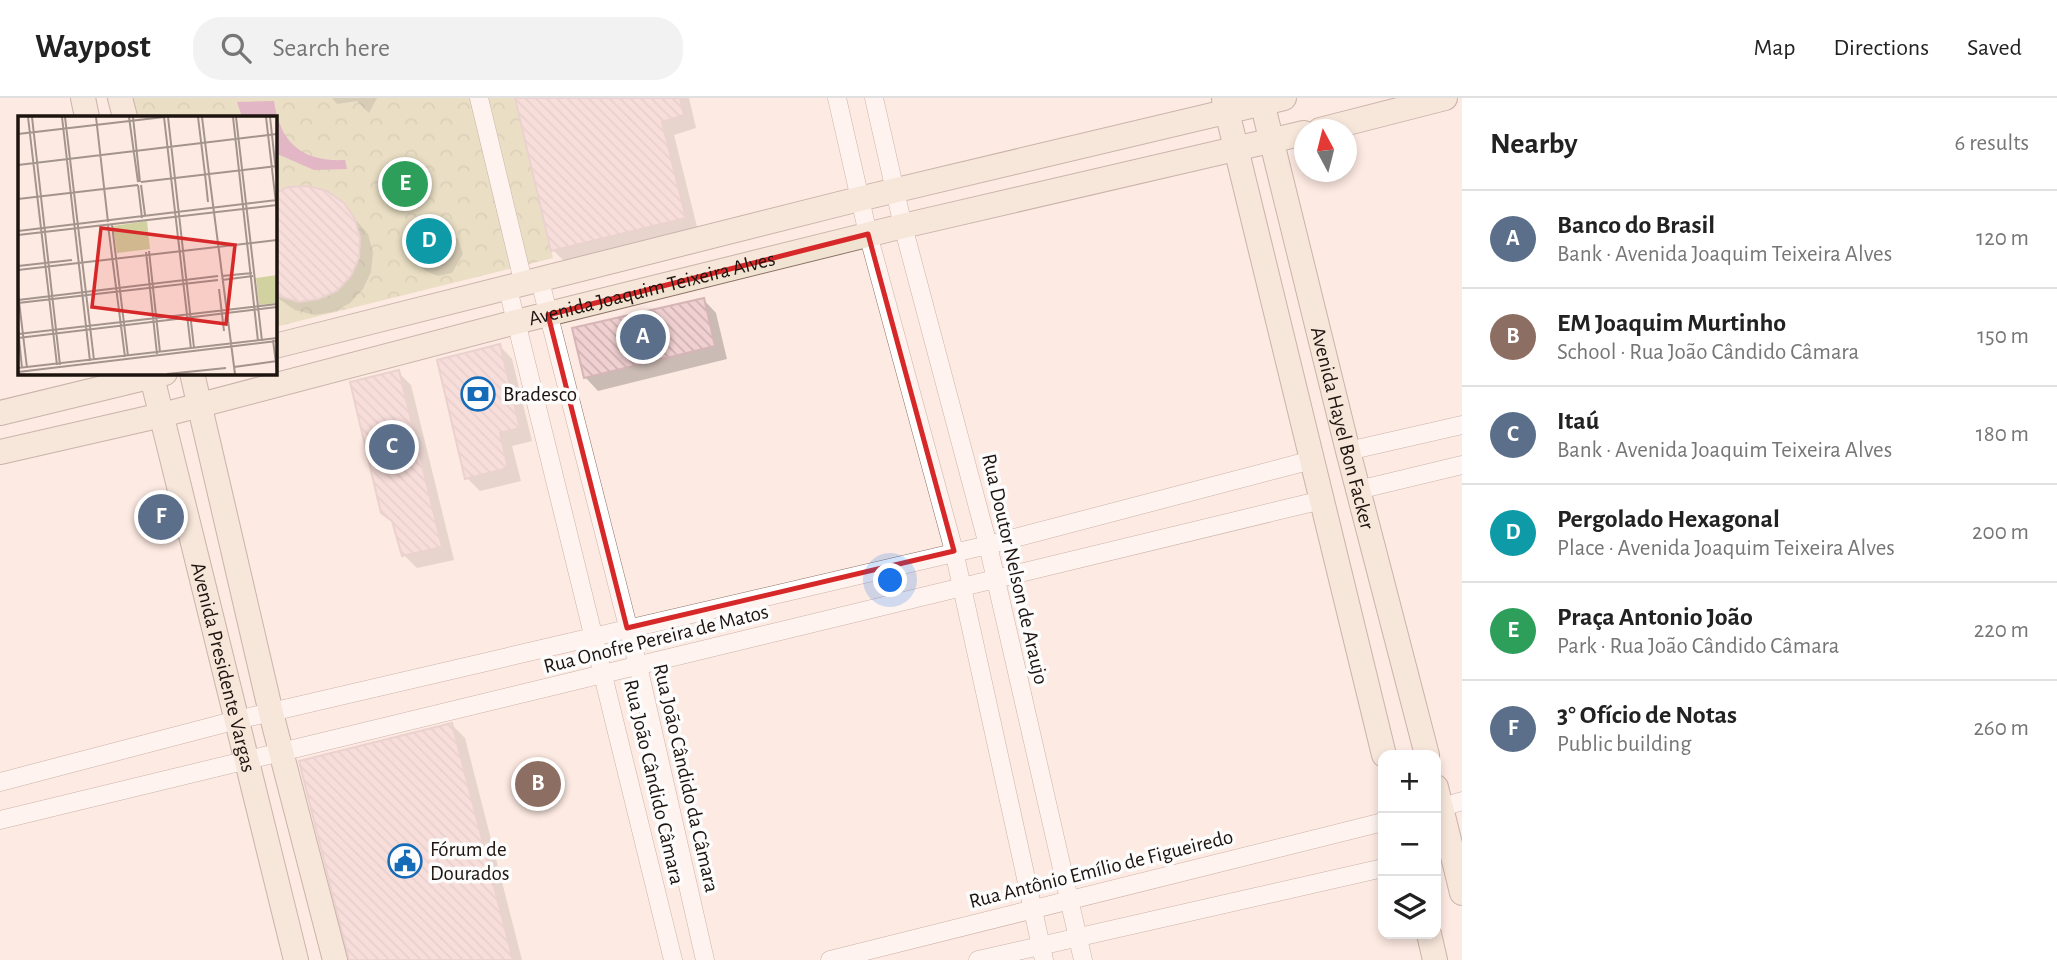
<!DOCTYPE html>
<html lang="en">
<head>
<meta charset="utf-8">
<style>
	body { margin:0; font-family:"Alegreya Sans",sans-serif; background:#f2f2f2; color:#222 }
	.controls { position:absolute; right:21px; bottom:21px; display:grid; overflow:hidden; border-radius:14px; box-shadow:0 4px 10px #0003 }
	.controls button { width:63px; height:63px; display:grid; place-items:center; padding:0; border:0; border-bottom:2px solid #e0e0e0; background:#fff; color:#222; font:35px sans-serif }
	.compass { position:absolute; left:1294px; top:21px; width:63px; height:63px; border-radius:50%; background:#fff; box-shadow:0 4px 10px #0003; rotate:353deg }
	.you { position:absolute; left:891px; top:483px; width:24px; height:24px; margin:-18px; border:5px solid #fff; border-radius:50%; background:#1a73e8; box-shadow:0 0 0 10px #1a73e833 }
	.badge { display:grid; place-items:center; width:46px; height:46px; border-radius:50%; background:#166bb9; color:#fff; font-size:23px; font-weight:700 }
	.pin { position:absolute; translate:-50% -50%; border:4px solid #fff; box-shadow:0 2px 7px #0006 }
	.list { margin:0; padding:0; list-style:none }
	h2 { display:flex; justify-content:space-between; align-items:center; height:91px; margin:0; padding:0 28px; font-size:30px }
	h2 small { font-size:23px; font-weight:400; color:#767676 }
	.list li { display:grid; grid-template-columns:46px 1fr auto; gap:21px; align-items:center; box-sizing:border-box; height:98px; padding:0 28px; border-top:2px solid #e0e0e0 }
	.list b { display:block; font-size:26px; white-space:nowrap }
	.list p { margin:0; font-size:23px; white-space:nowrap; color:#767676 }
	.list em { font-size:23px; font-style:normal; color:#767676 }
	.icon { flex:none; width:38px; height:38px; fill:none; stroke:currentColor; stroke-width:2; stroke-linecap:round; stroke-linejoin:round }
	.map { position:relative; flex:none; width:1462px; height:862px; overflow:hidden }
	header { display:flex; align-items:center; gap:42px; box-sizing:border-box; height:98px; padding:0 35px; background:#fff; border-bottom:2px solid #e0e0e0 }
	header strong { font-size:33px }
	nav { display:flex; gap:38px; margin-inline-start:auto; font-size:24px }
	.search { width:490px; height:63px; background:#f2f2f2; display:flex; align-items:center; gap:18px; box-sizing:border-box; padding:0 24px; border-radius:28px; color:#767676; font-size:26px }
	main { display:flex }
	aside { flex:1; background:#fff }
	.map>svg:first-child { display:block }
	.park { fill:url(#park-crowns) }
	.water { fill:#c078a3 }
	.shadow { fill:#0003 }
	.building { fill:url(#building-back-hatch); stroke:#d6b5b6; stroke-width:2 }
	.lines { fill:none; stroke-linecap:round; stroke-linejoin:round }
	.street-casing { stroke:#8c7165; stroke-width:19 }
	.secondary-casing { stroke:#8c7165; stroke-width:26 }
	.street { stroke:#fff; stroke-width:18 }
	.secondary { stroke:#f0e3d1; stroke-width:24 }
	.marked { fill:none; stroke:#d62828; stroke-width:5; stroke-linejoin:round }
	.labels { text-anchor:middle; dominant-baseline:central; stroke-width:7; stroke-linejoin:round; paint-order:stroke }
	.street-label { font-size:21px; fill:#1e140f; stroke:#fcfcfc }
	.poi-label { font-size:21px; fill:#1e140f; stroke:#fcfcfc; text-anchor:start }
	.inset-road { fill:none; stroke:#a4948e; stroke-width:2 }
	.view { fill:#d62828; fill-opacity:0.15; stroke:#d62828; stroke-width:3.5 }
	.inset-edge { fill:none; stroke:#1e140f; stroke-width:3.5 }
</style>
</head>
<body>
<header>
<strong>Waypost</strong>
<div class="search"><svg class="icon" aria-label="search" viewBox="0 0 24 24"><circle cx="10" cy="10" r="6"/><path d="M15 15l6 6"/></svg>Search here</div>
<nav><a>Map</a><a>Directions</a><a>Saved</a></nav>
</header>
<main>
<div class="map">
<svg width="1462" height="862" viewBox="0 0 1462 862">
	<defs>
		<pattern id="park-crowns" width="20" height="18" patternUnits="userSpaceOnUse" patternTransform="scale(1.75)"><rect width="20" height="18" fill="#d2d2a1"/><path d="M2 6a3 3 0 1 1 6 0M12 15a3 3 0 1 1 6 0" fill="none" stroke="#b4b389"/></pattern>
		<pattern id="building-back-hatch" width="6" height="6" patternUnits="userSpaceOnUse" patternTransform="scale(1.75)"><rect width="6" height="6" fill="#f1d0d1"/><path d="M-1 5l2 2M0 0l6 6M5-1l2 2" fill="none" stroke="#ceb2b2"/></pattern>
	</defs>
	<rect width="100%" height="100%" fill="#fdeae2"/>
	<!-- park -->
	<path class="park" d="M133,0H515L553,160L275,229V19H138Z"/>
	<!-- water -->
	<path class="water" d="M274,3C280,45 302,64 345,62L347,71L314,72L275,55V19H242L237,4Z"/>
	<!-- shadow -->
	<path class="shadow" d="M332,0H377L369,15L357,3L337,6Z
		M517,0H689L696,30L674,37L698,133L566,165L553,152Z
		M289,91L343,107L368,136L373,155L371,174L363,191L350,205L333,214L314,217L295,212L275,198V97Z
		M434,122L458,141L463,156L452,175L438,178L424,172L406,149L405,142L412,128L418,123Z
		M703,201L716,215L727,261L598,293L585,279Z
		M499,247L512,261L532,343L512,348L521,383L480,393L467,380Z
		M398,274L411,287L454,462L417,470L404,457L394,425Z
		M165,400L172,407L181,441L163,445L157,439Z
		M452,627L465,640L522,862H351Z"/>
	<!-- building -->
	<path class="building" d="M515,0H680L684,17L662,24L686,120L551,153Z
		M308,88L327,93L344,105L355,121L360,140L359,160L351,178L337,193L319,201L299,204L275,197V95L288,89Z
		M404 144a25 25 0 1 1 50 0a25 25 0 1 1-50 0Z
		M704,200L715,248L584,280L572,230Z
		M500,246L520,330L500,335L508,370L465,381L437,262Z
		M399,272L442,449L402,458L392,423L381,415L350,284Z
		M166,398L175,435L155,440L147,403Z
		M452,625L513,862H349L299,663Z"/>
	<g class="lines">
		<defs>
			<path id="street" d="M479,0L524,187
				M837,0L868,136L954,453L1044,862
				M874,0L903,128L988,447L1083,862
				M540,183L638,568L705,862
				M508,191L673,862
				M1348,353L1462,327
				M1358,392L1462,367
				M0,684L237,622L988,447L1312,362
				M1436,711L1462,703
				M0,722L1322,402
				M830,862L1383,724
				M978,862L1383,770"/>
			<g id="secondary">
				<path d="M83,0L87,19"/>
				<path d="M120,0L125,19"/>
				<path id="s1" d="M1261,0L1348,353L1427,657"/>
				<path d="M1224,1L1384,657"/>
				<path d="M1320,32L1445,0"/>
				<path d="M275,248L859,101L1284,0"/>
				<path id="s2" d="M151,275L296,862"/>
				<path d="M192,275L271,615L335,862"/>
				<path d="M0,315L165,275"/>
				<path id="s3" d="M0,354L162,317L516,224L903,128L1304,35"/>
				<path d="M1436,689L1462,795"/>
				<path d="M1429,836L1435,862"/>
			</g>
		</defs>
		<!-- street casing -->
		<use href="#street" class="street-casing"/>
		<!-- secondary casing -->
		<use href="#secondary" class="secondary-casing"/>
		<!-- street -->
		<use href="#street" class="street"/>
		<!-- secondary -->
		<use href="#secondary" class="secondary"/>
	</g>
	<!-- marked area -->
	<path d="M0 0H1462V862H0ZM868,136L954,453L627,530L548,217Z" fill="#fdeae2" fill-opacity=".55" fill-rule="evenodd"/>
	<path class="marked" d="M868,136L954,453L627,530L548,217Z"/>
	<!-- icons -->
	<defs>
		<symbol id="bank-ring" viewBox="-11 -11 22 22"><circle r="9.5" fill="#fcfcfc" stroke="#166bb9" stroke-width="1.5"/><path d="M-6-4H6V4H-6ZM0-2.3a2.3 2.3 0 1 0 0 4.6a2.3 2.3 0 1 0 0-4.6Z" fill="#166bb9"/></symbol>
		<symbol id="civic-ring" viewBox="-11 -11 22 22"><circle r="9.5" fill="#fcfcfc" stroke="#166bb9" stroke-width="1.5"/><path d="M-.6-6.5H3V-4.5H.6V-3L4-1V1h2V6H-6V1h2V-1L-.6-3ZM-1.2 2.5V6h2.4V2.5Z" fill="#166bb9"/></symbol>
	</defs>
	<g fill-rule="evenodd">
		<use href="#bank-ring" x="459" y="277" width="38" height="38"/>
		<use href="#civic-ring" x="386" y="744" width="38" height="38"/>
	</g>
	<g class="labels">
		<!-- street labels -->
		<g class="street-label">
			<text stroke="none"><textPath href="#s3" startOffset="672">Avenida Joaquim Teixeira Alves</textPath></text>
			<text stroke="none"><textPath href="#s1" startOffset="340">Avenida Hayel Bon Facker</textPath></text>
			<text transform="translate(1015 471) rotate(77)">Rua Doutor Nelson de Araujo</text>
			<text transform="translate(656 541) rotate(-14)">Rua Onofre Pereira de Matos</text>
			<text stroke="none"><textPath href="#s2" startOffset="303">Avenida Presidente Vargas</textPath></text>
			<text transform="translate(686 680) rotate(77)">Rua João Cândido da Câmara</text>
			<text transform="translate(654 684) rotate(77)">Rua João Cândido Câmara</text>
			<text transform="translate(1101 771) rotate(-14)">Rua Antônio Emílio de Figueiredo</text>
		</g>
		<!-- poi labels -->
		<g class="poi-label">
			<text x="503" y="296">Bradesco</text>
			<text x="430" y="751">Fórum de<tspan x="430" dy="24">Dourados</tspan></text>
		</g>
	</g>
	<!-- overview -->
	<g transform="translate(18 18)">
		<rect width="259" height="259" fill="#fdeae2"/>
		<path d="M129,105L132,133L99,137L95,110ZM259,159V187L241,189L238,162Z" fill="#d2d2a1"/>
		<path class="inset-road" d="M10,1L39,249M14,1L42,249M44,1L72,245M47,1L76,244M78,1L90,106M111,1L120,66M115,1L122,66M146,1L173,233M150,1L176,232M180,1L187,58M184,1L191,58M215,1L240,225M218,1L244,225M248,1L259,96M252,1L259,65M0,18L146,1M0,49L259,18M187,58L190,86M191,58L217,258M123,66L259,50M120,69L124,102M123,69L127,99M0,83L120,69M90,109L107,241M94,109L110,240M0,115L259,84M0,119L259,89M131,135L142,236M128,136L139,238M0,150L54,144M0,154L259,124M204,160L234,157M204,164L235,160M201,173L206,215M0,177L9,252M0,184L200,160M0,187L200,164M0,213L4,252M0,218L259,188M0,222L259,191M255,224L259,255M216,251L259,245M0,252L259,222M0,256L259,225M149,258L208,252"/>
		<path class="view" d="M83,112L217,129L208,208L74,191Z"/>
		<rect width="259" height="259" class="inset-edge"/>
	</g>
</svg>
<div class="controls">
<button>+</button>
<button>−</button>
<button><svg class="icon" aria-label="layers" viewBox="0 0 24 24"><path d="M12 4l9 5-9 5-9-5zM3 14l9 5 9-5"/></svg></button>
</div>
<svg class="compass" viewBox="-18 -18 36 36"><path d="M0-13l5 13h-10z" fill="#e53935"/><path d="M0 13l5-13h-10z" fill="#767676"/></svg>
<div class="you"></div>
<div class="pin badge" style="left:643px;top:239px;background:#5c6f8a">A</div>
<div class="pin badge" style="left:538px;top:686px;background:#8d6e63">B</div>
<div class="pin badge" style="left:392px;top:349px;background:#5c6f8a">C</div>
<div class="pin badge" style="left:429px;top:143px;background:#0f9aa8">D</div>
<div class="pin badge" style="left:405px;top:86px;background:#2e9e5b">E</div>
<div class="pin badge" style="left:161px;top:419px;background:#5c6f8a">F</div>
</div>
<aside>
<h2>Nearby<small>6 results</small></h2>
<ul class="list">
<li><span class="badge" style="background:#5c6f8a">A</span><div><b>Banco do Brasil</b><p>Bank · Avenida Joaquim Teixeira Alves</p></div><em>120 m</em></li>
<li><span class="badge" style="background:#8d6e63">B</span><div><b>EM Joaquim Murtinho</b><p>School · Rua João Cândido Câmara</p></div><em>150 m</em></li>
<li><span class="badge" style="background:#5c6f8a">C</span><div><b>Itaú</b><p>Bank · Avenida Joaquim Teixeira Alves</p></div><em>180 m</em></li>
<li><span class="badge" style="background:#0f9aa8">D</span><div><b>Pergolado Hexagonal</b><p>Place · Avenida Joaquim Teixeira Alves</p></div><em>200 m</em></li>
<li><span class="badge" style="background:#2e9e5b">E</span><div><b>Praça Antonio João</b><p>Park · Rua João Cândido Câmara</p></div><em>220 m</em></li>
<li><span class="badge" style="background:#5c6f8a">F</span><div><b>3° Ofício de Notas</b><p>Public building</p></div><em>260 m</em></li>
</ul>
</aside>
</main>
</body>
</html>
